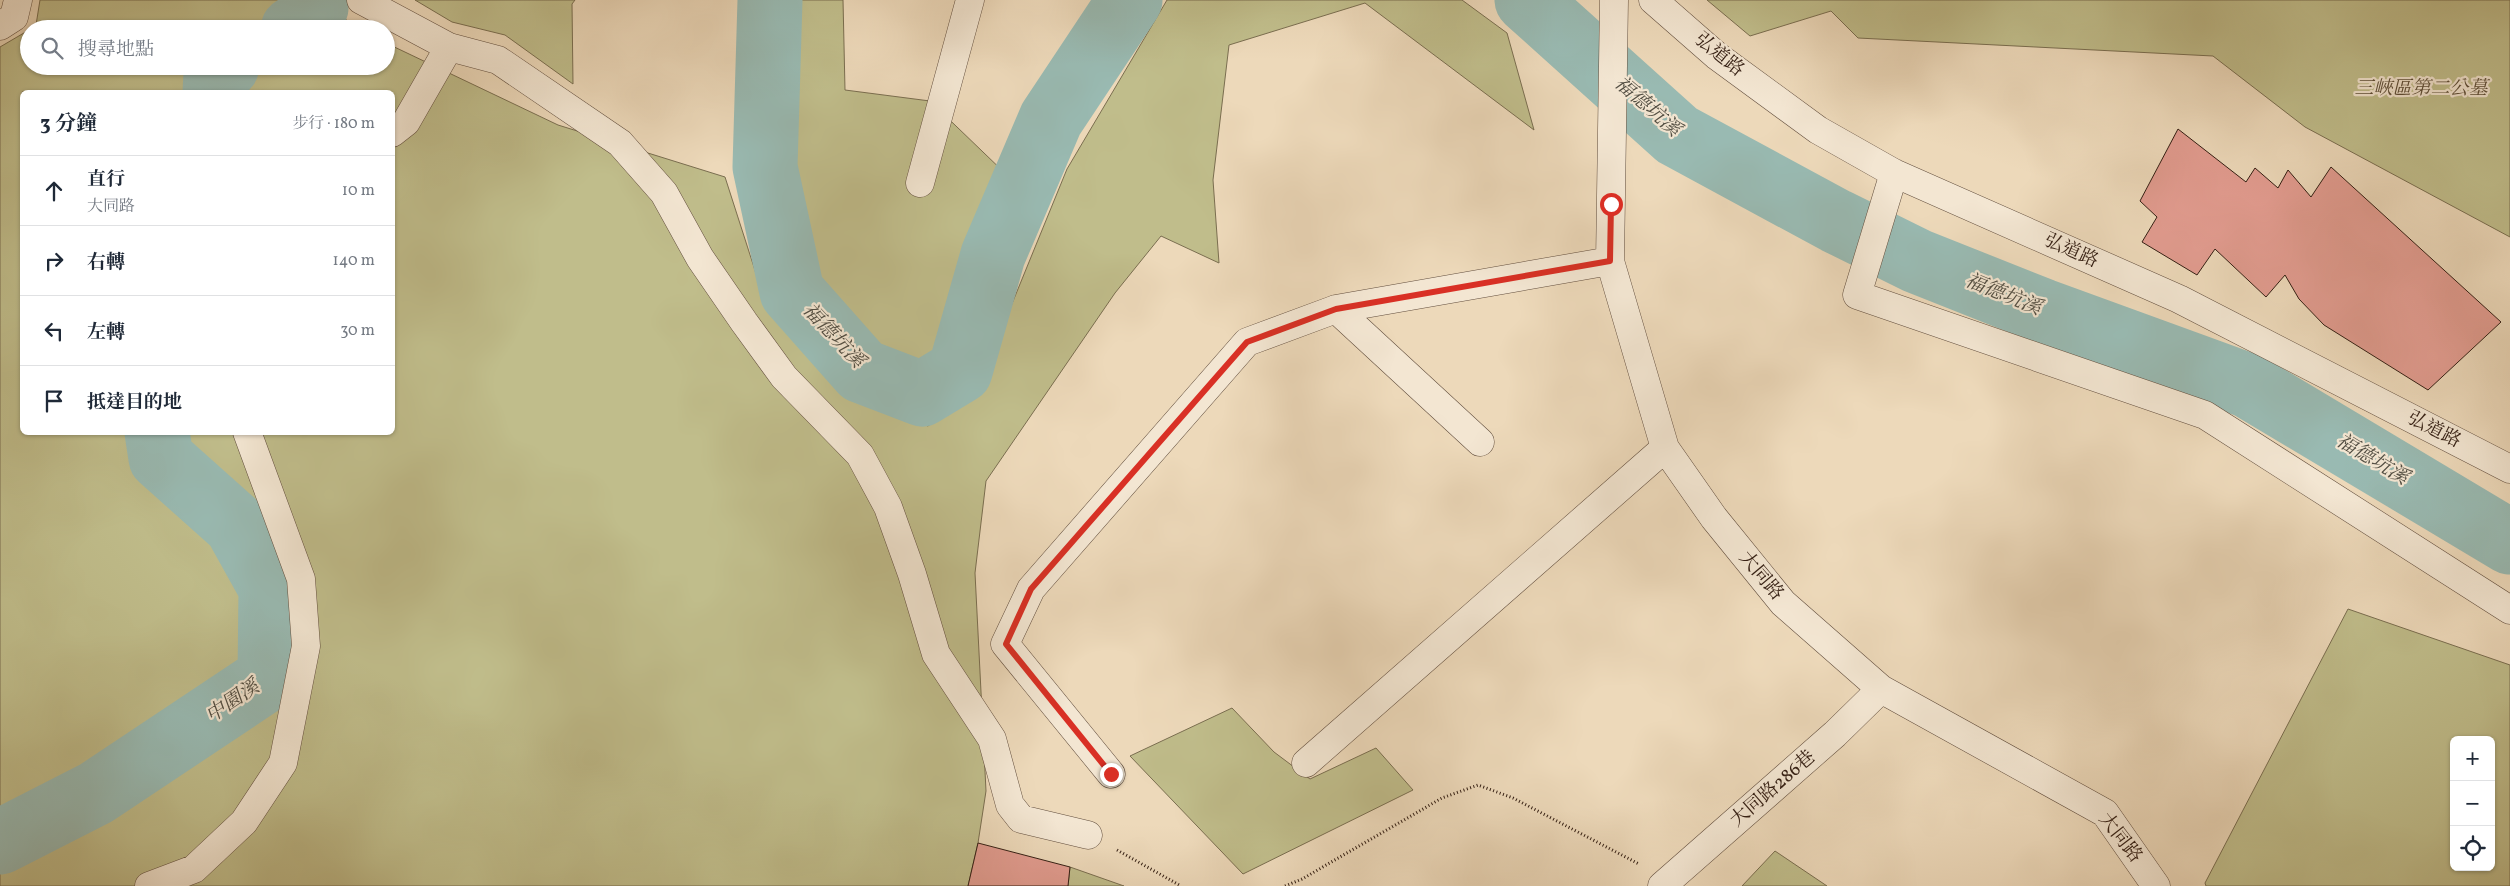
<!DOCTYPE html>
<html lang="zh-TW">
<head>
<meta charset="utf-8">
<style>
	body { margin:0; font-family:Vollkorn,"Noto Serif TC",serif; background:#f2f2f3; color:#1f2937 }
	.controls { position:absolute; right:15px; bottom:15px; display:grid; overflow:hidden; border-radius:8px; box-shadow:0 1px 4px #0004 }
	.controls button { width:45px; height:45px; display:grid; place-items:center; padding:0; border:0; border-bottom:1px solid #e0e1e3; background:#fff; color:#1f2937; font:25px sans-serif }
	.stop { position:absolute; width:15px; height:15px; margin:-11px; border:4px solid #d93025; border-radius:50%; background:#fff }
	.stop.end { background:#d93025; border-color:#fff; box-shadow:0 1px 5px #0008 }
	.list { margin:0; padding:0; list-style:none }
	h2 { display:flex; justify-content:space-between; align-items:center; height:65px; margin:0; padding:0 20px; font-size:21px }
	h2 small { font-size:16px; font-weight:400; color:#747a83 }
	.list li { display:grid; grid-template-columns:32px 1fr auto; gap:15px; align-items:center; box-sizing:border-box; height:70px; padding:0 20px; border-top:1px solid #e0e1e3 }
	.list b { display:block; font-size:19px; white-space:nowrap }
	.list p { margin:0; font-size:16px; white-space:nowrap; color:#747a83 }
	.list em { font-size:16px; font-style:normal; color:#747a83 }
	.icon { flex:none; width:28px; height:28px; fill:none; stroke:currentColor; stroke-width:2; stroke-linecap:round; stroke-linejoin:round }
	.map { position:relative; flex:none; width:2510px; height:886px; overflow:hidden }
	.search { position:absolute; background:#fff; box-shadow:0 1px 4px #0004; left:20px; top:20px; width:375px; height:55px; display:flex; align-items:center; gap:12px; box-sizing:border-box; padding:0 18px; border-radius:28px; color:#747a83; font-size:19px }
	.panel { position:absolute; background:#fff; box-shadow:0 1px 4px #0004; left:20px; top:90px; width:375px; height:345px; border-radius:8px }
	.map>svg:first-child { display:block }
	.green { fill:#c0bd8b; stroke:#7a6e50; fill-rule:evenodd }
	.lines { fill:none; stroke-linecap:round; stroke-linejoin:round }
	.river { stroke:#99bab2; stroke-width:65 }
	.building { fill:#e29c90; stroke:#341f14 }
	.minor-casing { stroke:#624e3e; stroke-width:29 }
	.path { stroke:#341f14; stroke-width:3; stroke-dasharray:1 2.5; stroke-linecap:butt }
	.minor { stroke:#f3e6d2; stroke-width:28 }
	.route { stroke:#d93025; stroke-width:6 }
	.labels { text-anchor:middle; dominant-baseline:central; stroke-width:4.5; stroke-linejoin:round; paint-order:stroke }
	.street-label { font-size:19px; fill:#341f14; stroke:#f3e6d2 }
	.park-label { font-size:19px; font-style:italic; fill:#5e4e38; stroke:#f3e6d2 }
	.water-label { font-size:20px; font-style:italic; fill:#524e43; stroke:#f3e6d2 }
</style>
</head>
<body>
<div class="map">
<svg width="2510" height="886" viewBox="0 0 2510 886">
	<rect width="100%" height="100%" fill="#edd9ba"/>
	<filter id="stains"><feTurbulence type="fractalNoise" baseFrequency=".004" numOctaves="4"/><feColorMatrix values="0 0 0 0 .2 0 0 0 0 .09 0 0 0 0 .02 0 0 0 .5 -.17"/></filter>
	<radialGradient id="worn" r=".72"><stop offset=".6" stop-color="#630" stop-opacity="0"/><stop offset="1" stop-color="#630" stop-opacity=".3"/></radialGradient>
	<!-- green -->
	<path class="green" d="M40,0H323L357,29H31L36,25Z
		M415,0H575L572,4L573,84L505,35L452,22Z
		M794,0H843L845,90L930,101L1010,178L970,255L950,343L916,363L874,346L820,276L792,162Z
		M1167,0H1462L1507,33L1534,130L1365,3L1229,45L1213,180L1219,263L1161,236L1115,293L986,481L975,573L986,791L978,843L968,886H0V47L29,30V66H386V43L558,125L725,177L761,289L851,394L928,426L980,382L1067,169ZM22,92H392V432H22Z
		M1707,0H2510V237L2305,127L2213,56L1858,38L1831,11L1750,36Z
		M2348,609L2510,665V886H2206L2205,883ZM2454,740H2491V867H2454Z
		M1232,708L1274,752L1310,779L1376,748L1413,790L1243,874L1130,756Z
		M1775,851L1827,886H1742Z
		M1070,867L1124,886H1068Z"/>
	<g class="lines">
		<!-- river -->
		<path class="river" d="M770,0L765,167L792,292L862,371L922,394L960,371L993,255L1051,119L1130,0
			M1527,0L1677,135L1836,221L1917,261L2043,311L2249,386L2510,542
			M293,29L307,21L316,8
			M215,92L216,73L227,66
			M0,842L96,793L270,677L271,588L236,525L161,458L157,432"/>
	</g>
	<!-- building -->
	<path class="building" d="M2178,129L2246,182L2255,168L2278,188L2288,170L2311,197L2331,167L2501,322L2428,390L2324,325L2299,299L2285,275L2266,297L2215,249L2197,275L2142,242L2157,217L2140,201Z
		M978,843L1070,867L1068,886H968Z"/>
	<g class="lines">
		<defs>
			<path id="minor" d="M361,0L449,47L498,60L620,143L664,193L700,258L744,322L784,377L860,455L888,507L912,574L936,654L992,739L1010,805L1021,819L1088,835
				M1614,0L1610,261L1665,448L1714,518L1783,603L1881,689L2105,813L2156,886
				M1653,0L1717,56L1818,130L1894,173L2179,299L2510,469
				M0,26L14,17L18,0
				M392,133L406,122L449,47
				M1894,173L1857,295L2205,415L2510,610
				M920,183L970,0
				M1336,309L1480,442
				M1306,763L1665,448
				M1111,774L1005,644L1031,589L1247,342L1336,309L1610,261
				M149,886L194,869L244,822L283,763L306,646L301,579L247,432
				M1662,886L1835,734L1881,689"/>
		</defs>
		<!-- minor casing -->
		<use href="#minor" class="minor-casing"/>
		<!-- path -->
		<path class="path" d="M1117,850L1181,886
			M1285,886L1302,879L1442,798L1478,785L1513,798L1639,864"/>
		<!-- minor -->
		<use href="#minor" class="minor"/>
	</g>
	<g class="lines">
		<!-- route -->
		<path class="route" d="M1111,774L1006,644L1031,589L1247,342L1336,309L1610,261L1611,204"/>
	</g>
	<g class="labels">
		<!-- street labels -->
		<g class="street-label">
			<text transform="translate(1719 55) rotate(39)">弘道路</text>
			<text transform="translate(2071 251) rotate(24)">弘道路</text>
			<text transform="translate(2434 430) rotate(27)">弘道路</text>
			<text transform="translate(1761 576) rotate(50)">大同路</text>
			<text transform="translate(1773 789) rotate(-41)">大同路286巷</text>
			<text transform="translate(2120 838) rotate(52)">大同路</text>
		</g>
		<!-- park labels -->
		<g class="park-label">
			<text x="2421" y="89">三峽區第二公墓</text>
		</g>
		<!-- water labels -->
		<g class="water-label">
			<text transform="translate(1647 107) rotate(41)">福德坑溪</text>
			<text transform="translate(2003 295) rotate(22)">福德坑溪</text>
			<text transform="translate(833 336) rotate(47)">福德坑溪</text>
			<text transform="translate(2372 460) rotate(31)">福德坑溪</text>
			<text transform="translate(233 702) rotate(-34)">中園溪</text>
		</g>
	</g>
	<rect width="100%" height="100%" filter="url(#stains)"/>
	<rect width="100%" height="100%" fill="url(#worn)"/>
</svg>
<div class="controls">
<button>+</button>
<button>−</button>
<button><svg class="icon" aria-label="locate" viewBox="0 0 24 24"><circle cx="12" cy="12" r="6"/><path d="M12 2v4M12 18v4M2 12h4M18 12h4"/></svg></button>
</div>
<div class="stop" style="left:1611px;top:204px"></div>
<div class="stop end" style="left:1111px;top:774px"></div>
<div class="search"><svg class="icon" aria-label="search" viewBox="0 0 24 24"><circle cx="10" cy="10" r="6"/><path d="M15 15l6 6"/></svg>搜尋地點</div>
<section class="panel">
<h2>3 分鐘<small>步行 · 180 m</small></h2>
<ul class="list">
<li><svg class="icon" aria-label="ahead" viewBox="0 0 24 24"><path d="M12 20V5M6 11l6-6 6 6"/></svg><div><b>直行</b><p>大同路</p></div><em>10 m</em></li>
<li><svg class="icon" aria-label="right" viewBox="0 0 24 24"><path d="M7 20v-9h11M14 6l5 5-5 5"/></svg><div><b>右轉</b></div><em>140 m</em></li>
<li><svg class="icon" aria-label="left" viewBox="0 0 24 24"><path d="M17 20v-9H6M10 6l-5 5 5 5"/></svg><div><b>左轉</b></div><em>30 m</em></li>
<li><svg class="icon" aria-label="arrive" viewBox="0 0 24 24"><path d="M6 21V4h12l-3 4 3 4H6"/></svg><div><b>抵達目的地</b></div></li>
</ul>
</section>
</div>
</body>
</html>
